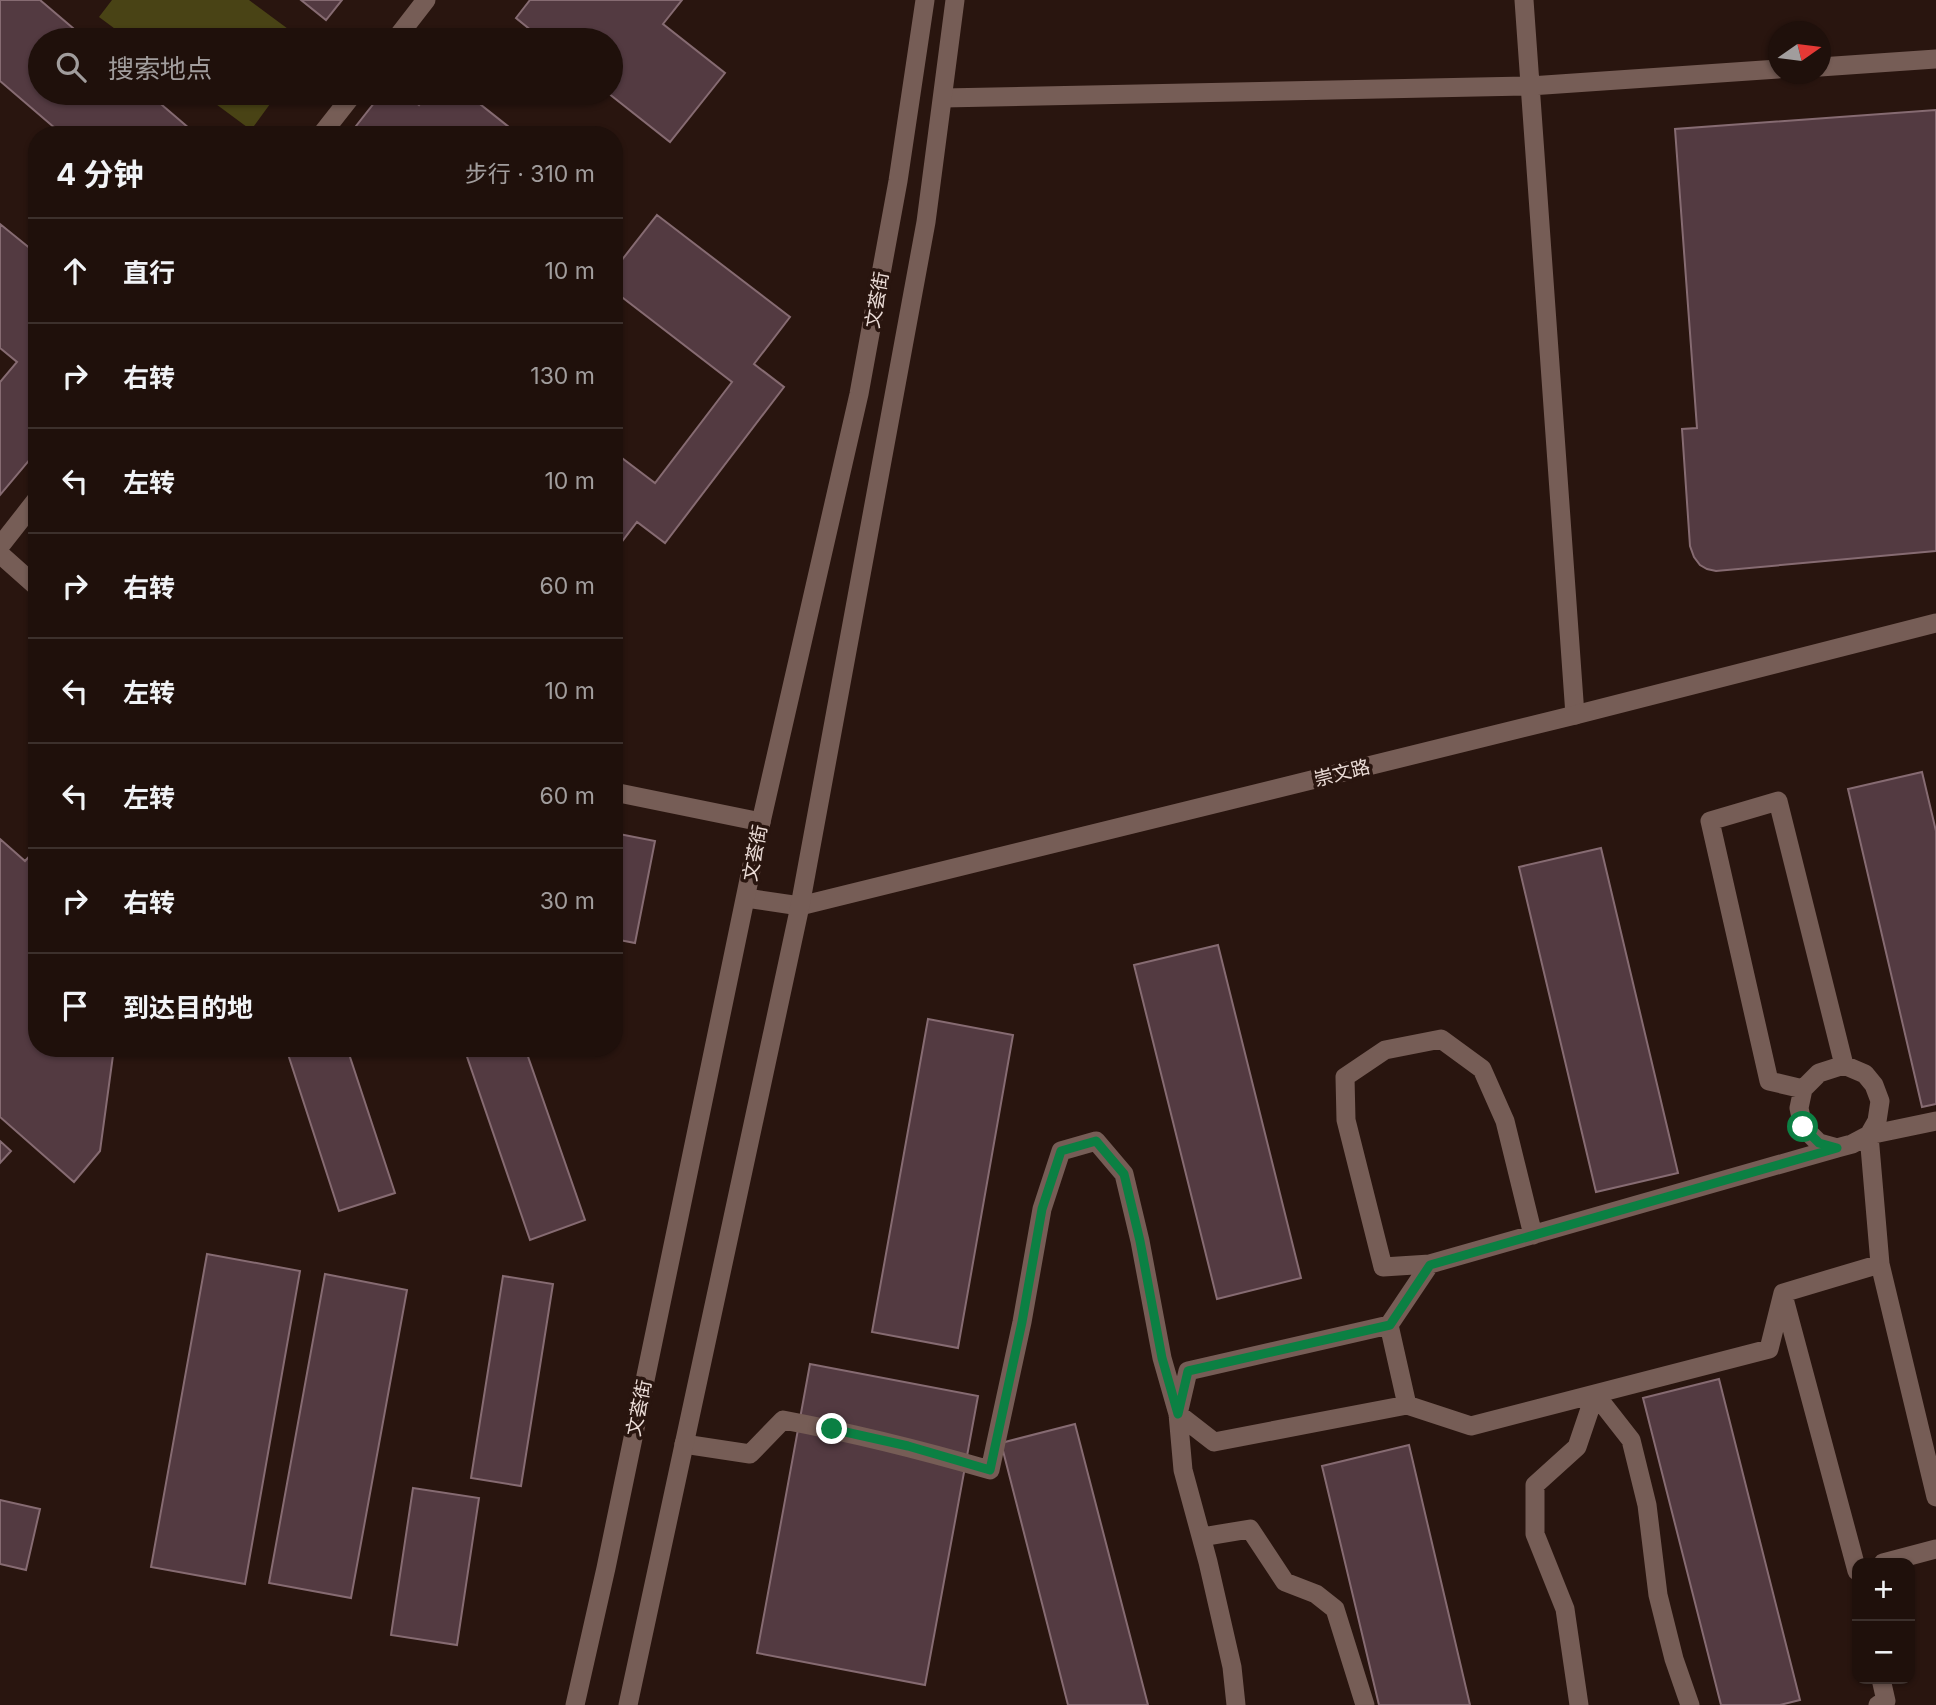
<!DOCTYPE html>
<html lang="zh">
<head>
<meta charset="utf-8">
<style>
	body { margin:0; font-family:Inter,"Noto Sans SC",sans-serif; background:#2c1e19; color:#f1f3f6 }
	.controls { position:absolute; right:21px; bottom:21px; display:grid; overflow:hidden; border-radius:14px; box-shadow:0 2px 5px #0004 }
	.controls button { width:63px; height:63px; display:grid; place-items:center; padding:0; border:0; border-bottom:2px solid #3c302c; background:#1f100b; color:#f1f3f6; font:35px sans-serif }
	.compass { position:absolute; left:1768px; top:21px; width:63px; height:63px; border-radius:50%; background:#1f100b; box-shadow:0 2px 5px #0004; rotate:76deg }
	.stop { position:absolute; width:21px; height:21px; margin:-16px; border:5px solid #0b8043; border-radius:50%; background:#fff }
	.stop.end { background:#0b8043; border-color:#fff; box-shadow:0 2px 7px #0008 }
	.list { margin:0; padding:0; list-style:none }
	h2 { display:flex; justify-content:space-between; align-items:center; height:91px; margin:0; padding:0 28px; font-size:30px }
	h2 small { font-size:23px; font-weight:400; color:#a19d9d }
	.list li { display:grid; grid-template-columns:46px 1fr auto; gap:21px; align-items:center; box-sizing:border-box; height:105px; padding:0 28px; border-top:2px solid #3c302c }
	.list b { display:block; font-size:26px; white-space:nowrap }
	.list em { font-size:23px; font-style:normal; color:#a19d9d }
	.icon { flex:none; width:38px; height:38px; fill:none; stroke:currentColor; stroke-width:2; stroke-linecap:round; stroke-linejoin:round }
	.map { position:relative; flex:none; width:1936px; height:1705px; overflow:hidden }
	.search { position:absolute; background:#1f100b; box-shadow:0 2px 5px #0004; left:28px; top:28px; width:595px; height:77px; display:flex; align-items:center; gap:18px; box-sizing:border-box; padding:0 24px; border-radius:38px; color:#a19d9d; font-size:26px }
	.panel { position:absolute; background:#1f100b; box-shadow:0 2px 5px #0004; left:28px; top:126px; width:595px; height:931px; border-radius:28px }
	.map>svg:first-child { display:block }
	.green { fill:#494315 }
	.building { fill:#533a41; stroke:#866b72; stroke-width:2 }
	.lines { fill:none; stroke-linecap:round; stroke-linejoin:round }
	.service { stroke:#765d56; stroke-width:19 }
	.minor { stroke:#765d56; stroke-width:19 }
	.secondary { stroke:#765d56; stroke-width:19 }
	.route { stroke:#0b8043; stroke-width:9 }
	.labels { text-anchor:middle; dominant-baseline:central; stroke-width:7; stroke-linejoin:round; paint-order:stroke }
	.street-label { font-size:19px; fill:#ebdcd7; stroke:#29150f }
</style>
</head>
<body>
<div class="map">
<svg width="1936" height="1705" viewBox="0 0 1936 1705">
	<rect width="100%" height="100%" fill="#29150f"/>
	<!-- green -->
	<path class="green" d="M112,0H249L303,40H130L99,17Z
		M201,93H278L251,130Z"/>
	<!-- building -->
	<path class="building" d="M0,0H40L87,40H40V93H148L197,135H63L0,81Z
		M301,0H342L326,20Z
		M530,0H682L663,24L725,73L670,142L608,93H611V40H543L516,18Z
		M382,93H404L419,105L429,93H466L519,135H349Z
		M1936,110V551L1716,571L1707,569L1700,565L1694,557L1690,546L1682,429L1697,428L1675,129Z
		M657,215L790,317L754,364L784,387L665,543L637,522L614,552V452L655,483L732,382L614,291V270Z
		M0,224L37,254V451L0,495V382L17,362L0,348Z
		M1922,772L1936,831V1104L1922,1107L1848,789Z
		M614,833L655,841L635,943L614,939Z
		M0,839L25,861L37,848V1048H114L100,1151L74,1182L0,1117Z
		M1601,848L1678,1173L1596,1192L1519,867Z
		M1218,945L1301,1278L1217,1299L1134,965Z
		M928,1019L1013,1035L958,1348L872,1332Z
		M286,1048H347L395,1193L339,1211Z
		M464,1048H525L585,1220L530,1240Z
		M0,1141L11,1151L0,1163Z
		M207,1254L300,1271L245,1584L151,1567Z
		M325,1274L407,1290L351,1598L269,1583Z
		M503,1276L553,1284L521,1486L471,1478Z
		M810,1364L978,1396L925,1685L757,1653Z
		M1719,1379L1800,1700L1780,1705H1721L1643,1398Z
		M1075,1424L1148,1705H1068L1001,1443Z
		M1409,1445L1470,1705H1379L1322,1466Z
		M413,1488L479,1498L457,1645L391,1635Z
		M0,1500L40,1509L26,1570L0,1564Z"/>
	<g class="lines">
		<!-- service -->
		<path class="service" d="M1524,0L1575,715
			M1820,67L1936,59
			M943,98L1530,86L1778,69"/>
		<!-- minor -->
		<path class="minor" d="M395,40L426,0
			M321,135L354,93
			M0,546L37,499
			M0,554L37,587
			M614,792L761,822
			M746,898L800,906L1575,715L1936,623
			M1803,1089L1769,1081L1710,821L1778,801L1844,1065L1865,1074L1874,1085L1880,1101L1877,1121L1869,1135L1852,1144L1837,1148L1819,1143L1803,1127L1799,1108L1803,1089L1819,1073L1844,1065
			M1837,1148L1430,1264L1389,1325L1407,1405L1471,1426L1769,1349L1783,1293L1880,1264L1869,1135L1936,1121
			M1430,1264L1383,1267L1346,1120L1345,1077L1385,1050L1441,1039L1482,1069L1505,1121L1533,1235
			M1880,1264L1936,1497
			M1783,1295L1857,1571
			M1389,1325L1188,1371L1178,1414L1214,1442L1407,1405
			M684,1444L750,1454L783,1420C853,1433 921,1450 990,1470L1022,1322L1042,1209L1061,1151L1096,1141L1124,1174L1140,1241L1162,1358L1178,1414L1183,1470L1208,1562L1232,1667L1236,1705
			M1202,1537L1250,1529L1285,1582L1316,1594L1335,1609L1365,1705
			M1883,1563L1936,1549
			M1579,1705L1565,1609L1535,1534V1485L1577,1447L1595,1394L1631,1440L1647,1505L1658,1595L1674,1659L1690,1705
			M1878,1705L1886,1701L1881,1679"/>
		<!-- secondary -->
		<path class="secondary" d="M575,1705L606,1568L761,822L859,394L898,181L925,0
			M628,1705L800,906L926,222L955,0"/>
	</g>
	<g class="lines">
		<!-- route -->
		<path class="route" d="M832,1429L908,1446L990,1470L1022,1322L1042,1209L1061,1151L1096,1141L1124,1174L1140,1241L1162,1358L1178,1414L1188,1371L1390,1325L1430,1265L1837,1148L1819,1143L1803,1127"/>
	</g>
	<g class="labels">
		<!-- street labels -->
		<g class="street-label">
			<text transform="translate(877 300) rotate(-80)">文荟街</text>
			<text transform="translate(1342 773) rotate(-14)">崇文路</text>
			<text transform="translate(755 853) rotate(-79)">文荟街</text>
			<text transform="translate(639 1408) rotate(-78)">文荟街</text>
		</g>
	</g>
</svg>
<div class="controls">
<button>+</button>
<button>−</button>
</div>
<svg class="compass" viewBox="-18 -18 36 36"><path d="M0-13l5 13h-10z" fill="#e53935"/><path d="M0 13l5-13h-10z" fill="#a19d9d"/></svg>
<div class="stop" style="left:1803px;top:1127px"></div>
<div class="stop end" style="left:832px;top:1429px"></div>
<div class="search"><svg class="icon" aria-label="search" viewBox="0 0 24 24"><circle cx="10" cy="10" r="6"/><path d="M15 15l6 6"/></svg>搜索地点</div>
<section class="panel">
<h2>4 分钟<small>步行 · 310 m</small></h2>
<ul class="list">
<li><svg class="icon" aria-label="ahead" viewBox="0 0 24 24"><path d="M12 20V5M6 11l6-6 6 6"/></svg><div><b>直行</b></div><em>10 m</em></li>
<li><svg class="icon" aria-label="right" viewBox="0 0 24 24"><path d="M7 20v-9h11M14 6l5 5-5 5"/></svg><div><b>右转</b></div><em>130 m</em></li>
<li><svg class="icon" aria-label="left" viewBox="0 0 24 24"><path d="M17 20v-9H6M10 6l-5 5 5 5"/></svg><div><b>左转</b></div><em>10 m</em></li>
<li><svg class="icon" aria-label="right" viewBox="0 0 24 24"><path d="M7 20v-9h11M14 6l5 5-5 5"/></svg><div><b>右转</b></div><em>60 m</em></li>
<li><svg class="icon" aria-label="left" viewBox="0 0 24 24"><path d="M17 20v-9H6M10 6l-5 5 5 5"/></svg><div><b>左转</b></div><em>10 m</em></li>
<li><svg class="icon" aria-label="left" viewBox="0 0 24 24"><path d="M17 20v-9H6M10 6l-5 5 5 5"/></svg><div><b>左转</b></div><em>60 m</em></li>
<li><svg class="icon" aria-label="right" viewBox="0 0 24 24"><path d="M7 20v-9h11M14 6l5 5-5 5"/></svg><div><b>右转</b></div><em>30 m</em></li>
<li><svg class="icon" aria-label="arrive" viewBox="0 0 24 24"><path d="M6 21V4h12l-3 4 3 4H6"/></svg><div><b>到达目的地</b></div></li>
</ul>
</section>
</div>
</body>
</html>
